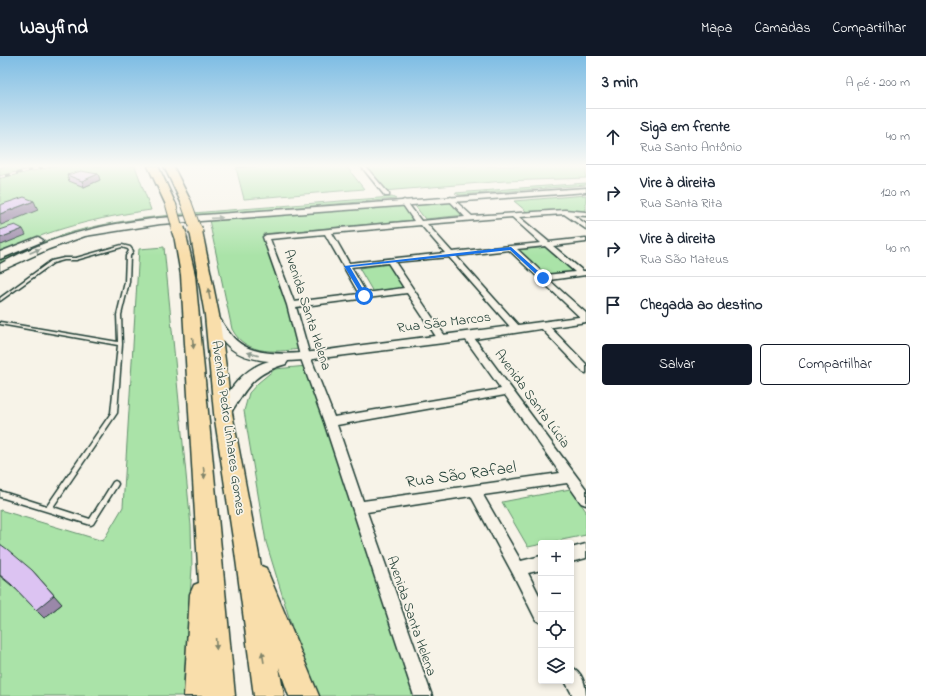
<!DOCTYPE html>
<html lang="pt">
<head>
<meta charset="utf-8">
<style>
	body { margin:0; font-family:"Indie Flower",sans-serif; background:#f6f6f7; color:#1f2937 }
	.controls { position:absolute; right:12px; bottom:12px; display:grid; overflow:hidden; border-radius:4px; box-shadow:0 2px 6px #0003 }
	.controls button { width:36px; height:36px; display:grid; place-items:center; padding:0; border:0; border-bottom:1px solid #e0e1e3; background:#fff; color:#1f2937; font:20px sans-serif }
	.stop { position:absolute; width:12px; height:12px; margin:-9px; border:3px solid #1a73e8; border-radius:50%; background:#fff }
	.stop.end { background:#1a73e8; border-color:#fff; box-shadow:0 1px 4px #0008 }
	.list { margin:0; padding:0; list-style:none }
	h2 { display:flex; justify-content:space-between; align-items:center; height:52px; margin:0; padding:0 16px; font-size:17px }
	h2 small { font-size:13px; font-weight:400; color:#747a83 }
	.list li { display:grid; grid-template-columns:26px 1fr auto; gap:12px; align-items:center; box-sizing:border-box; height:56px; padding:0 16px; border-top:1px solid #e0e1e3 }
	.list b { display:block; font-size:15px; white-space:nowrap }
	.list p { margin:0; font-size:13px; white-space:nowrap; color:#747a83 }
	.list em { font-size:13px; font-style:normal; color:#747a83 }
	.actions { display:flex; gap:8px; padding:12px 16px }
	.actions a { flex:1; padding:9px 0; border:1px solid #111827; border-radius:4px; text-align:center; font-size:14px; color:#111827 }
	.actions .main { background:#111827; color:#fff }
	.icon { flex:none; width:22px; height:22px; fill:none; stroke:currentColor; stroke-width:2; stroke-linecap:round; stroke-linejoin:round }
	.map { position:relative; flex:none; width:586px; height:640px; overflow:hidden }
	header { display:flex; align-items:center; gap:24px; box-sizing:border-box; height:56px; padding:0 20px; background:#111827; color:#fff }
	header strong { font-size:19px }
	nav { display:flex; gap:22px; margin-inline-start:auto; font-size:14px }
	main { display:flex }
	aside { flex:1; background:#fff }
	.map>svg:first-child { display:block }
	.green { fill:#aae3a8; stroke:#64906e }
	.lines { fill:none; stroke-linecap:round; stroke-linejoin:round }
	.service-casing { stroke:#1f3d34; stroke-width:3 }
	.pedestrian-casing { stroke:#1f3d34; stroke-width:3 }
	.minor-casing { stroke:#1f3d34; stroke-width:3 }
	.tertiary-casing { stroke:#1f3d34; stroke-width:3 }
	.secondary-casing { stroke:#1f3d34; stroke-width:3 }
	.trunk-casing { stroke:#1f3d34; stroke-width:3 }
	.service { fill:#f7f3e8; fill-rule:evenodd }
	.pedestrian { fill:#f7f3e8; fill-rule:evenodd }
	.minor { fill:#f7f3e8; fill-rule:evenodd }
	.tertiary { fill:#f7f3e8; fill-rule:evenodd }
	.secondary { fill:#f7f3e8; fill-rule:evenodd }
	.trunk { fill:#f9deab; fill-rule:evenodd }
	.rail-casing { stroke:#1f3d34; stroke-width:3 }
	.rail { stroke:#f7f3e8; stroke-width:2; stroke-dasharray:5.5; stroke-linecap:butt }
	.trunk-bridge-far1-casing { stroke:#1f3d34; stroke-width:12; stroke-linecap:butt }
	.trunk-bridge-casing { stroke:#1f3d34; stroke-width:16; stroke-linecap:butt }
	.trunk-bridge-far1 { stroke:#f9deab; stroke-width:10 }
	.trunk-bridge { stroke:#f9deab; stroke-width:13 }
	.wall { fill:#bda8d0; stroke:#1f3d34 }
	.shaded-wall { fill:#9a88a9; stroke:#1f3d34 }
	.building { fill:#dcc3f2; stroke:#1f3d34 }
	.oneway { fill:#8b988e }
	.oneway2 { fill:#81856a }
	.route { fill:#1a73e8 }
	.labels { text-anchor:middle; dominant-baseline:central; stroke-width:3.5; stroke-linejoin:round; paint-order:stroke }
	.street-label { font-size:14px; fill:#1f3d34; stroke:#f7f3e8 }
	.near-street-label { font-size:17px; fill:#1f3d34; stroke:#f7f3e8 }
</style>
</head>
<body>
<header>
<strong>Wayfind</strong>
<nav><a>Mapa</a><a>Camadas</a><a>Compartilhar</a></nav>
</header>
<main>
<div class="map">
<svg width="586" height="640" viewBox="0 0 586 640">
	<rect width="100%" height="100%" fill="#f7f3e8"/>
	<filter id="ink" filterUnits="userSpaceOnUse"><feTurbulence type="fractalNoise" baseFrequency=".025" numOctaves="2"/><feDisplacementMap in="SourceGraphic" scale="8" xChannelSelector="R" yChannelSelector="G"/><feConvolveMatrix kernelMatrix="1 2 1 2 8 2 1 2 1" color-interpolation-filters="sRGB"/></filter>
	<g filter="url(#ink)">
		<!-- green -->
		<path class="green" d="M6,110H135L151,154C99,161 47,174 0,197V112Z
			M263,110H346L364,133L244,143L236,112Z
			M363,110H586V122L505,125L383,135Z
			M586,127V129L460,139L455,137Z
			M586,139V155L532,160L514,145Z
			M392,141L396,143L165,162L114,169L0,209V205C75,165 146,161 229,154C283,150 337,145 392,141Z
			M450,144L465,159L425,163L413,147Z
			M402,147L414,164L263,178L306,292C280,296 246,301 232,273L209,164Z
			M164,191L191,470L192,512L183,640H0V454L103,485L123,451L139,193Z
			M549,191L578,216L544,220L517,194Z
			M390,208L406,232L373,236L359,212Z
			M307,310L416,640H313L266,486L244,355L249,337L258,327L275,313Z
			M570,433L586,455V479L528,491L502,446Z"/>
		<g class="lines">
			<defs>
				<path id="service" d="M122,189L130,191L133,195L130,200L129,226L121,259L122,288L117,357L53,451L90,463L113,426L115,425L117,426L118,428L117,430L93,468L91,469L0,441V435L47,450L111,357L118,289L0,268V266L118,286L117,259L125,226L126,200L129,195L128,193L122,191L76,204H64L53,207L0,245V242L51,205L64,202H76Z"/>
				<path id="pedestrian" d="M361,110H365L389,138V140H385Z"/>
				<path id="minor" d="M451,141L472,160L565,154L586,156V160L573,159L586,168V173L564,158L519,161L549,186L586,182V186L553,190L583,215H586V219L549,224L586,257V265L583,264L509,194L456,200L519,270L520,272L516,275L513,274L449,201L395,206L447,283L445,285H439L407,237L296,251L310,300L334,361L501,333L463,280L465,278H471L586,433V449L581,447L567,427L483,439L521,505L541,500V514L528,517L541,543V567L536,564L513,518L471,440L367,456L432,640H414L324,366L300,300L287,249L263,181L266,179L414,165L401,146L404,144L406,145L421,165L465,161L449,144L448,143ZM512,161L541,187L452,196L427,168ZM421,169L445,197L349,207L332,177ZM325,178L359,238L294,246L270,183ZM545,190L575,216L545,219L517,193ZM388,207L404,232L366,237L351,211ZM505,339L560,417L363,445L337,369Z
					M543,266L546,267L586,308V317L583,316L540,271L539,269Z
					M586,488V502L571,506V492Z
					M571,611C582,615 586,629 586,640H573L565,625H571Z"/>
				<path id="tertiary" d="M212,256L216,257C227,273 233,288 254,294C283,303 332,293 363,289C437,280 512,270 586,260V266L468,284L305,304L288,305L286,308C251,318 247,332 228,361L223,362L218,361L216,357C228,335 243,312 269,305C231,301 224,289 206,259Z"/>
				<path id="secondary" d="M586,132V136L160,168L85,180L49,193L0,215V208C29,192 60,180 93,173C115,167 138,165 160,162Z
					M38,181L43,184L41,186L0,203V196Z"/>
				<path id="trunk" d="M148,110H158L176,149L175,151L171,152L166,149Z
					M164,110H173L191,146L190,148H182L181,146Z
					M196,172L200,173L202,175L219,259L232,357L261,510L266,512L319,640H289L279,611L284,640H254L235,496L214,357L205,259L190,175L192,173Z
					M180,175L184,177L186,179L195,219L235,640H184L190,538L194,529L199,527L181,219L174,179L176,177Z"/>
			</defs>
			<!-- service casing -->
			<use href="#service" class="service-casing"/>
			<!-- pedestrian casing -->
			<use href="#pedestrian" class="pedestrian-casing"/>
			<!-- minor casing -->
			<use href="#minor" class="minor-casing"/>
			<!-- tertiary casing -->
			<use href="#tertiary" class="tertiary-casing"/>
			<!-- secondary casing -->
			<use href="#secondary" class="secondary-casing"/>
			<!-- trunk casing -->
			<use href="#trunk" class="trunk-casing"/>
			<!-- service -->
			<use href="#service" class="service"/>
			<!-- pedestrian -->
			<use href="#pedestrian" class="pedestrian"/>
			<!-- minor -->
			<use href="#minor" class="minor"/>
			<!-- tertiary -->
			<use href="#tertiary" class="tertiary"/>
			<!-- secondary -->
			<use href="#secondary" class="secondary"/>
			<!-- trunk -->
			<use href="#trunk" class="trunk"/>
			<defs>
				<path id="rail" d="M0,121L49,110"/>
			</defs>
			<!-- rail casing -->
			<use href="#rail" class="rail-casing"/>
			<!-- rail -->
			<use href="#rail" class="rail"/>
			<defs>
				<path id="trunk-bridge-far1" d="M186,146L196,174
					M171,149L178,174"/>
				<path id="trunk-bridge" d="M178,173L180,179
					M195,173L196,175"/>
			</defs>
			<!-- trunk-bridge-far1 casing -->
			<use href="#trunk-bridge-far1" class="trunk-bridge-far1-casing"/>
			<!-- trunk-bridge casing -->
			<use href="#trunk-bridge" class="trunk-bridge-casing"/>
			<!-- trunk-bridge-far1 -->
			<use href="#trunk-bridge-far1" class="trunk-bridge-far1"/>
			<!-- trunk-bridge -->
			<use href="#trunk-bridge" class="trunk-bridge"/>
		</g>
		<!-- wall -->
		<path class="wall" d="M98,118L100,124L84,131L69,125L67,119Z
			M0,488L62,548L44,562L17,534L0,520Z"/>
		<!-- shaded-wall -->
		<path class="shaded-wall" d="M237,110H248L237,111Z
			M98,118L100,124L84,131L82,125Z
			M34,145L38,154L1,169L0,166V158Z
			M23,173L26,179L1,189L0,187V182Z
			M32,514L62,548L44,562L36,554Z"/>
		<!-- building -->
		<path class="building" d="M81,115L98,118L82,125L67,119Z
			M24,141L34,145L0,158V149Z
			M15,169L23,173L0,182V174Z
			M0,488L7,493L32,514L54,539L36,554L11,528L0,519Z"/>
		<!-- one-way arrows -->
		<defs><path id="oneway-solid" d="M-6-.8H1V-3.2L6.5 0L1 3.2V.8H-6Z"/></defs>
		<g class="oneway">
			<use href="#oneway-solid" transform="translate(217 162) rotate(-4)"/>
			<use href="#oneway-solid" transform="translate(35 195) rotate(-23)"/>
			<use href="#oneway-solid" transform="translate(253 298) rotate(-164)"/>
		</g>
		<g class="oneway2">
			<use href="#oneway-solid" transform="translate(209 238) rotate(-101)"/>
			<use href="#oneway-solid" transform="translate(193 287) rotate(85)"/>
			<use href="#oneway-solid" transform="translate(204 417) rotate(85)"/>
			<use href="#oneway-solid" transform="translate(216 588) rotate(86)"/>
			<use href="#oneway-solid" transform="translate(263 601) rotate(-99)"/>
		</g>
	</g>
	<!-- sky -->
	<linearGradient id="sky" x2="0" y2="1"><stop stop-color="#7ebde4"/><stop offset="0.55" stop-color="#fbfaf5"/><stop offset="1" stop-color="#fbfaf5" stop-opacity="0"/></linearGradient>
	<rect width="586" height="200" fill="url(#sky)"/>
	<!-- route -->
	<path class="route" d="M511,191L545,221V223H541L510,194L350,211L367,240L364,241L362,240L344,210Z"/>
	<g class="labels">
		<!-- street labels -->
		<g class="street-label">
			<text transform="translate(307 254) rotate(72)">Avenida Santa Helena</text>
			<text transform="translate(444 267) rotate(-7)">Rua São Marcos</text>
			<text transform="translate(532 343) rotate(54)">Avenida Santa Lúcia</text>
			<text transform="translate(228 372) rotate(82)">Avenida Pedro Linhares Gomes</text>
			<text transform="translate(411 560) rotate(71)">Avenida Santa Helena</text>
		</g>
		<!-- near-street labels -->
		<g class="near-street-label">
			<text transform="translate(461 419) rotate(-8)">Rua São Rafael</text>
		</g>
	</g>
</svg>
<div class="controls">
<button>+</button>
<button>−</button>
<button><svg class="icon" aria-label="locate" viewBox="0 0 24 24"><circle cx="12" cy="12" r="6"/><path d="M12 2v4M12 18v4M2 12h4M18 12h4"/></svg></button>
<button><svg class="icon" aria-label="layers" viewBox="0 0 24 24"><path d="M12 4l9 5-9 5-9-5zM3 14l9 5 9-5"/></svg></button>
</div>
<div class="stop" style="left:364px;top:240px"></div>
<div class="stop end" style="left:543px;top:222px"></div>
</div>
<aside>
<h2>3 min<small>A pé · 200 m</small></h2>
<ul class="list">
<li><svg class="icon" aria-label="ahead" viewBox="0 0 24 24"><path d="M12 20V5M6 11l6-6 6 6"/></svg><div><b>Siga em frente</b><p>Rua Santo Antônio</p></div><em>40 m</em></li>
<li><svg class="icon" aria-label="right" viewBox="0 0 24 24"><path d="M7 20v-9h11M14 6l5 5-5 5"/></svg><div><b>Vire à direita</b><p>Rua Santa Rita</p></div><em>120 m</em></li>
<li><svg class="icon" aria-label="right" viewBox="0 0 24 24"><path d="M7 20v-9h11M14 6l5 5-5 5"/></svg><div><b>Vire à direita</b><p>Rua São Mateus</p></div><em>40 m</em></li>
<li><svg class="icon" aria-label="arrive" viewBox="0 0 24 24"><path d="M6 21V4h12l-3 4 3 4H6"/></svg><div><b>Chegada ao destino</b></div></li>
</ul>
<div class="actions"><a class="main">Salvar</a><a>Compartilhar</a></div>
</aside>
</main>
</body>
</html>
